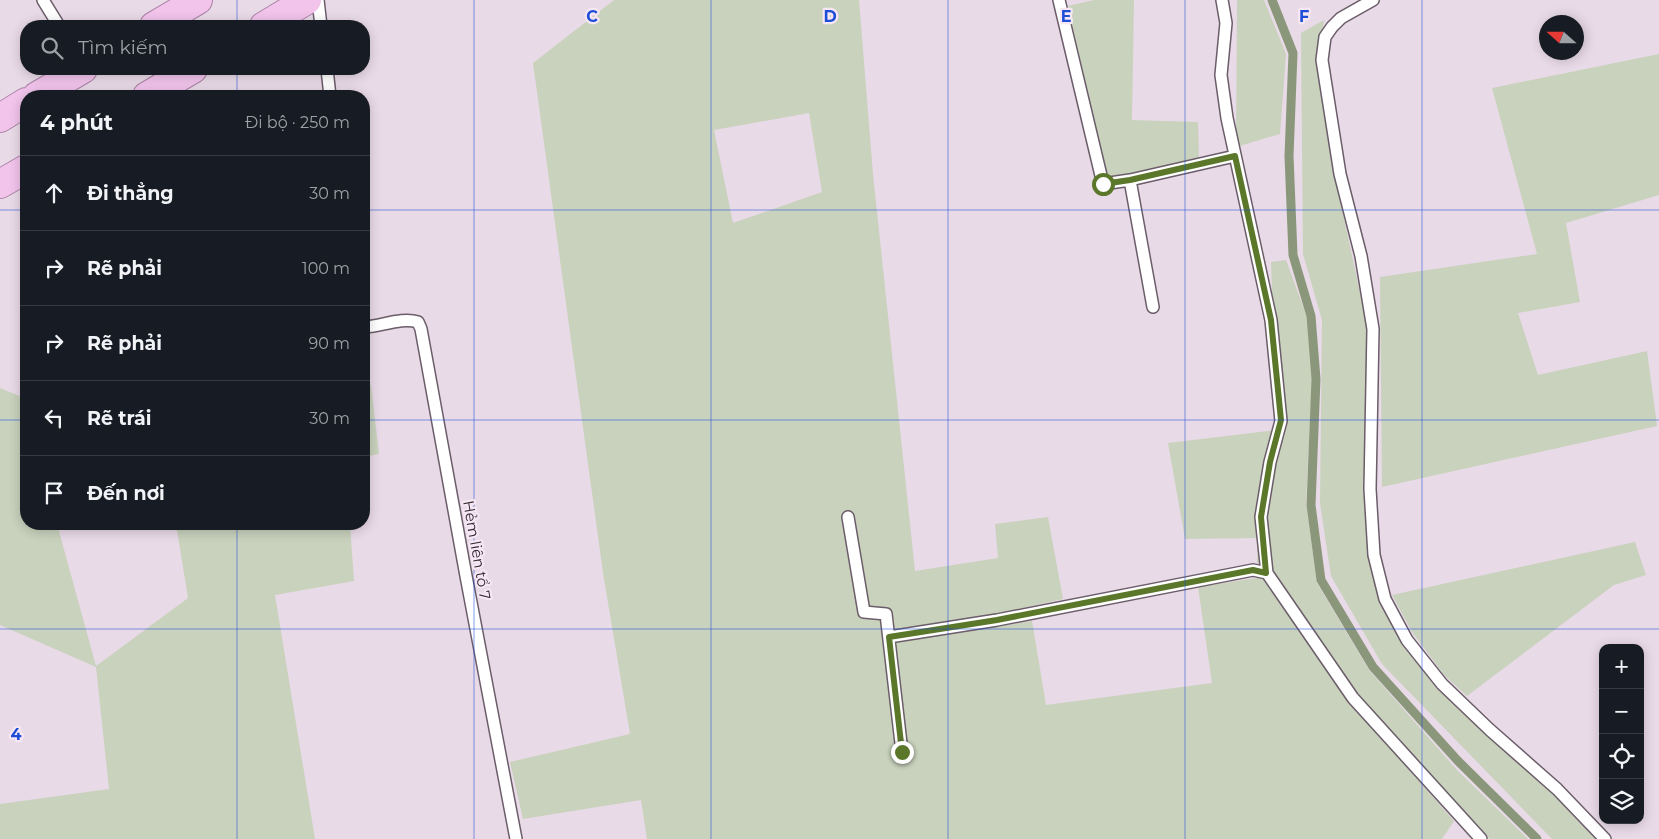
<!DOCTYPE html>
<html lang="vi">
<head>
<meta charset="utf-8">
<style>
	body { margin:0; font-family:Montserrat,sans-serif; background:#242831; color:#f1f3f6 }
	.controls { position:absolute; right:15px; bottom:15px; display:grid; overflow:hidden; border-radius:10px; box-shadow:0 2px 12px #0003 }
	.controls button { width:45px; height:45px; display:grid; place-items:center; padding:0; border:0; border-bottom:1px solid #363941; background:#171b24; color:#f1f3f6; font:25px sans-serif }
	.compass { position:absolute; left:1539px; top:15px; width:45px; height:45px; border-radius:50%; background:#171b24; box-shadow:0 2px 12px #0003; rotate:291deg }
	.stop { position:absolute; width:15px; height:15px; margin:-11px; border:4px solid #5b772a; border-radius:50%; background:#fff }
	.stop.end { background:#5b772a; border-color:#fff; box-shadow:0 1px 5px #0008 }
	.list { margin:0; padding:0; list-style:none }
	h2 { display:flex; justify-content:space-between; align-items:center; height:65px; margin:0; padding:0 20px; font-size:21px }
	h2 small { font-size:16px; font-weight:400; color:#9ea1a6 }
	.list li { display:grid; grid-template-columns:32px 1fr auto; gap:15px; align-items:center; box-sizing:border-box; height:75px; padding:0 20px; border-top:1px solid #363941 }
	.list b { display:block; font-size:19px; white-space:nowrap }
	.list em { font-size:16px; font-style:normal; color:#9ea1a6 }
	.icon { flex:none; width:28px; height:28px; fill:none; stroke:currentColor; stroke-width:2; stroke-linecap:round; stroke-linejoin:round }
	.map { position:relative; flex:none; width:1659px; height:839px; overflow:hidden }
	.search { position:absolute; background:#171b24; box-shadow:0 2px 12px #0003; left:20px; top:20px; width:350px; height:55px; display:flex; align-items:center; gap:12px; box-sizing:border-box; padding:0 18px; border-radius:20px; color:#9ea1a6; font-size:19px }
	.panel { position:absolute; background:#171b24; box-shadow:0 2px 12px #0003; left:20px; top:90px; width:350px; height:440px; border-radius:20px }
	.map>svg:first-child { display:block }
	.green { fill:#c9d2bd; fill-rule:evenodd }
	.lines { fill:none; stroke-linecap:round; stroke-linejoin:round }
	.stream { stroke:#8b977b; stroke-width:9 }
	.service-casing { stroke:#6b5d69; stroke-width:14 }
	.trunk-casing { stroke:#ab84a6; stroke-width:30 }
	.service { stroke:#fff; stroke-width:11 }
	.trunk { stroke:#f2c4ec; stroke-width:28 }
	.route { stroke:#5b772a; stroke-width:6 }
	.grid { fill:none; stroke:#1d4ed8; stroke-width:1; stroke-opacity:0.55 }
	.labels { text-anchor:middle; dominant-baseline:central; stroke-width:4.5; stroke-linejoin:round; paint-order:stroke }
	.street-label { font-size:15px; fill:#2d272c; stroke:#f7e7f4 }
	.grid-label { font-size:16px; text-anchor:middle; font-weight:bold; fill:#1d4ed8; stroke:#f7e7f4; stroke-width:4.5; stroke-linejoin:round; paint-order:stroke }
</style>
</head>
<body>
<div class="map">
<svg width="1659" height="839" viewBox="0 0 1659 839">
	<rect width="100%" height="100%" fill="#e9dae7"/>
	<!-- green -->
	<path class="green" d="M614,0H859L873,174L915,571L998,558L995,524L1048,517L1063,599L992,615L993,627L1032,621L1046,705L1212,683L1198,587L1263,577L1348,700L1454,821L1442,839H647L641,800L523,819L510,762L630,734L603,573L533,63ZM809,113L822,192L733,223L714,130Z
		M1094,0H1134L1132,120L1198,122L1199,158L1136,176L1129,174L1107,178L1068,6Z
		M1237,0H1264L1286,54L1280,134L1236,147Z
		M1324,20L1318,63L1336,181L1368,330L1364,487L1368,553L1380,601L1401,641L1435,685L1556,796L1597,839H1552L1382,664L1331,576L1320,503L1322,320L1303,254L1301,33Z
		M1659,54V195L1566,223L1580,302L1518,313L1538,375L1647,351L1657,426L1382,487L1380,277L1537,254L1492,88Z
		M1286,260L1308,320L1312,381L1306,503L1317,583L1369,670L1457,770L1528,839H1490L1464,814L1358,694L1269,567L1257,563L1258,538L1185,539L1168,443L1277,430L1271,262Z
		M371,385L379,454L364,457V387Z
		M0,388L22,397L26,413V524H57L96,666L188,598L176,524H350L354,581L275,595L315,839H0V804L109,789L96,667L0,625Z
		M1635,542L1646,575L1614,585L1467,696L1444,675L1412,632L1392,595Z"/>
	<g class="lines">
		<!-- stream -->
		<path class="stream" d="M1272,0L1293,53L1289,156L1293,255L1311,316L1316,379L1311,505L1321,580L1373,667L1458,761L1537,839"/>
		<defs>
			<path id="service" d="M43,0L59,26
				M318,0L321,26
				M1059,0L1103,184L1130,180L1153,307
				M1222,0L1226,23L1221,75L1227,118L1271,320L1281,421L1270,462L1261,517L1267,573
				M1373,0L1341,18L1332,27L1325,37L1322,60L1340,174L1361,256L1373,329L1370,489L1374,555L1385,599L1407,640L1442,684L1490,730L1557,789L1605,839
				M327,69L330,96
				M1130,180L1235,156
				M364,325L366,327C382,326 402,317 418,322L421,329L466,576L516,839
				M848,517L864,612L886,614L902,752
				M889,637L997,620L1253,570L1267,573L1353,698L1481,839"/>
			<path id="trunk" d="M154,26L198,0
				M264,26L307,0
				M37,96L83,69
				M147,96L193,69
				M0,118L26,102
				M0,184L26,169"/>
		</defs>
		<!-- service casing -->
		<use href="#service" class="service-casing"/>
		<!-- trunk casing -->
		<use href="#trunk" class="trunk-casing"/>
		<!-- service -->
		<use href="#service" class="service"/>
		<!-- trunk -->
		<use href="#trunk" class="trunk"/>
	</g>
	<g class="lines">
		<!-- route -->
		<path class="route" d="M902,752L889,637L997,620L1253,570L1266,573L1261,517L1270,462L1281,420L1271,320L1235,156L1130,180L1103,184"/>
	</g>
	<!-- grid -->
	<path class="grid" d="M237,0V26M474,0V839M711,0V839M948,0V839M1185,0V839M1422,0V839M237,69V96M0,210H26M364,210H1659M0,420H26M364,420H1659M237,524V839M0,629H1659"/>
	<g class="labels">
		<!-- street labels -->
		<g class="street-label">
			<text transform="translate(477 550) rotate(80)">Hẻm liên tổ 7</text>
		</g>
	</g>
	<g class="grid-label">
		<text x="592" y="22">C</text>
		<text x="830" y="22">D</text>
		<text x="1066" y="22">E</text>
		<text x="1304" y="22">F</text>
		<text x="16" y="740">4</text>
	</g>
</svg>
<div class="controls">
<button>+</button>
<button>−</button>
<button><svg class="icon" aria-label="locate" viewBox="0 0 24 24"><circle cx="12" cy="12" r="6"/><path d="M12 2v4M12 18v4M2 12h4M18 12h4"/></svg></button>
<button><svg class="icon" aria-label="layers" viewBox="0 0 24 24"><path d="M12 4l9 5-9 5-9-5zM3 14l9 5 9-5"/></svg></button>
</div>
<svg class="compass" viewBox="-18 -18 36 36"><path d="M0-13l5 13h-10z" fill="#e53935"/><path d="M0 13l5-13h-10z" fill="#9ea1a6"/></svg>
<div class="stop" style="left:1103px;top:184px"></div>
<div class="stop end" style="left:902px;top:752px"></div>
<div class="search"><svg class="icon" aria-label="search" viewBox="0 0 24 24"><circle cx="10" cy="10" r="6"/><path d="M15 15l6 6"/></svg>Tìm kiếm</div>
<section class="panel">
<h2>4 phút<small>Đi bộ · 250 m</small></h2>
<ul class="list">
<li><svg class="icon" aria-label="ahead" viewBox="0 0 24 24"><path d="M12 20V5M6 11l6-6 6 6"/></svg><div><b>Đi thẳng</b></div><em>30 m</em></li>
<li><svg class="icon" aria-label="right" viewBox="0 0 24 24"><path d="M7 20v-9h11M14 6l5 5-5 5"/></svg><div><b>Rẽ phải</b></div><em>100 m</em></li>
<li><svg class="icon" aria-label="right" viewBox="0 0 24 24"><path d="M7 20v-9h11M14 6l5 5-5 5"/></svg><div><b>Rẽ phải</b></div><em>90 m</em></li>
<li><svg class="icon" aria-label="left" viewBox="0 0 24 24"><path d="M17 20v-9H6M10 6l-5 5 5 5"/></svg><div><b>Rẽ trái</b></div><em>30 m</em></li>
<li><svg class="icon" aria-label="arrive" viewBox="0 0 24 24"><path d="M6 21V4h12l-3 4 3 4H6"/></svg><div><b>Đến nơi</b></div></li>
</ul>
</section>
</div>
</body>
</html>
